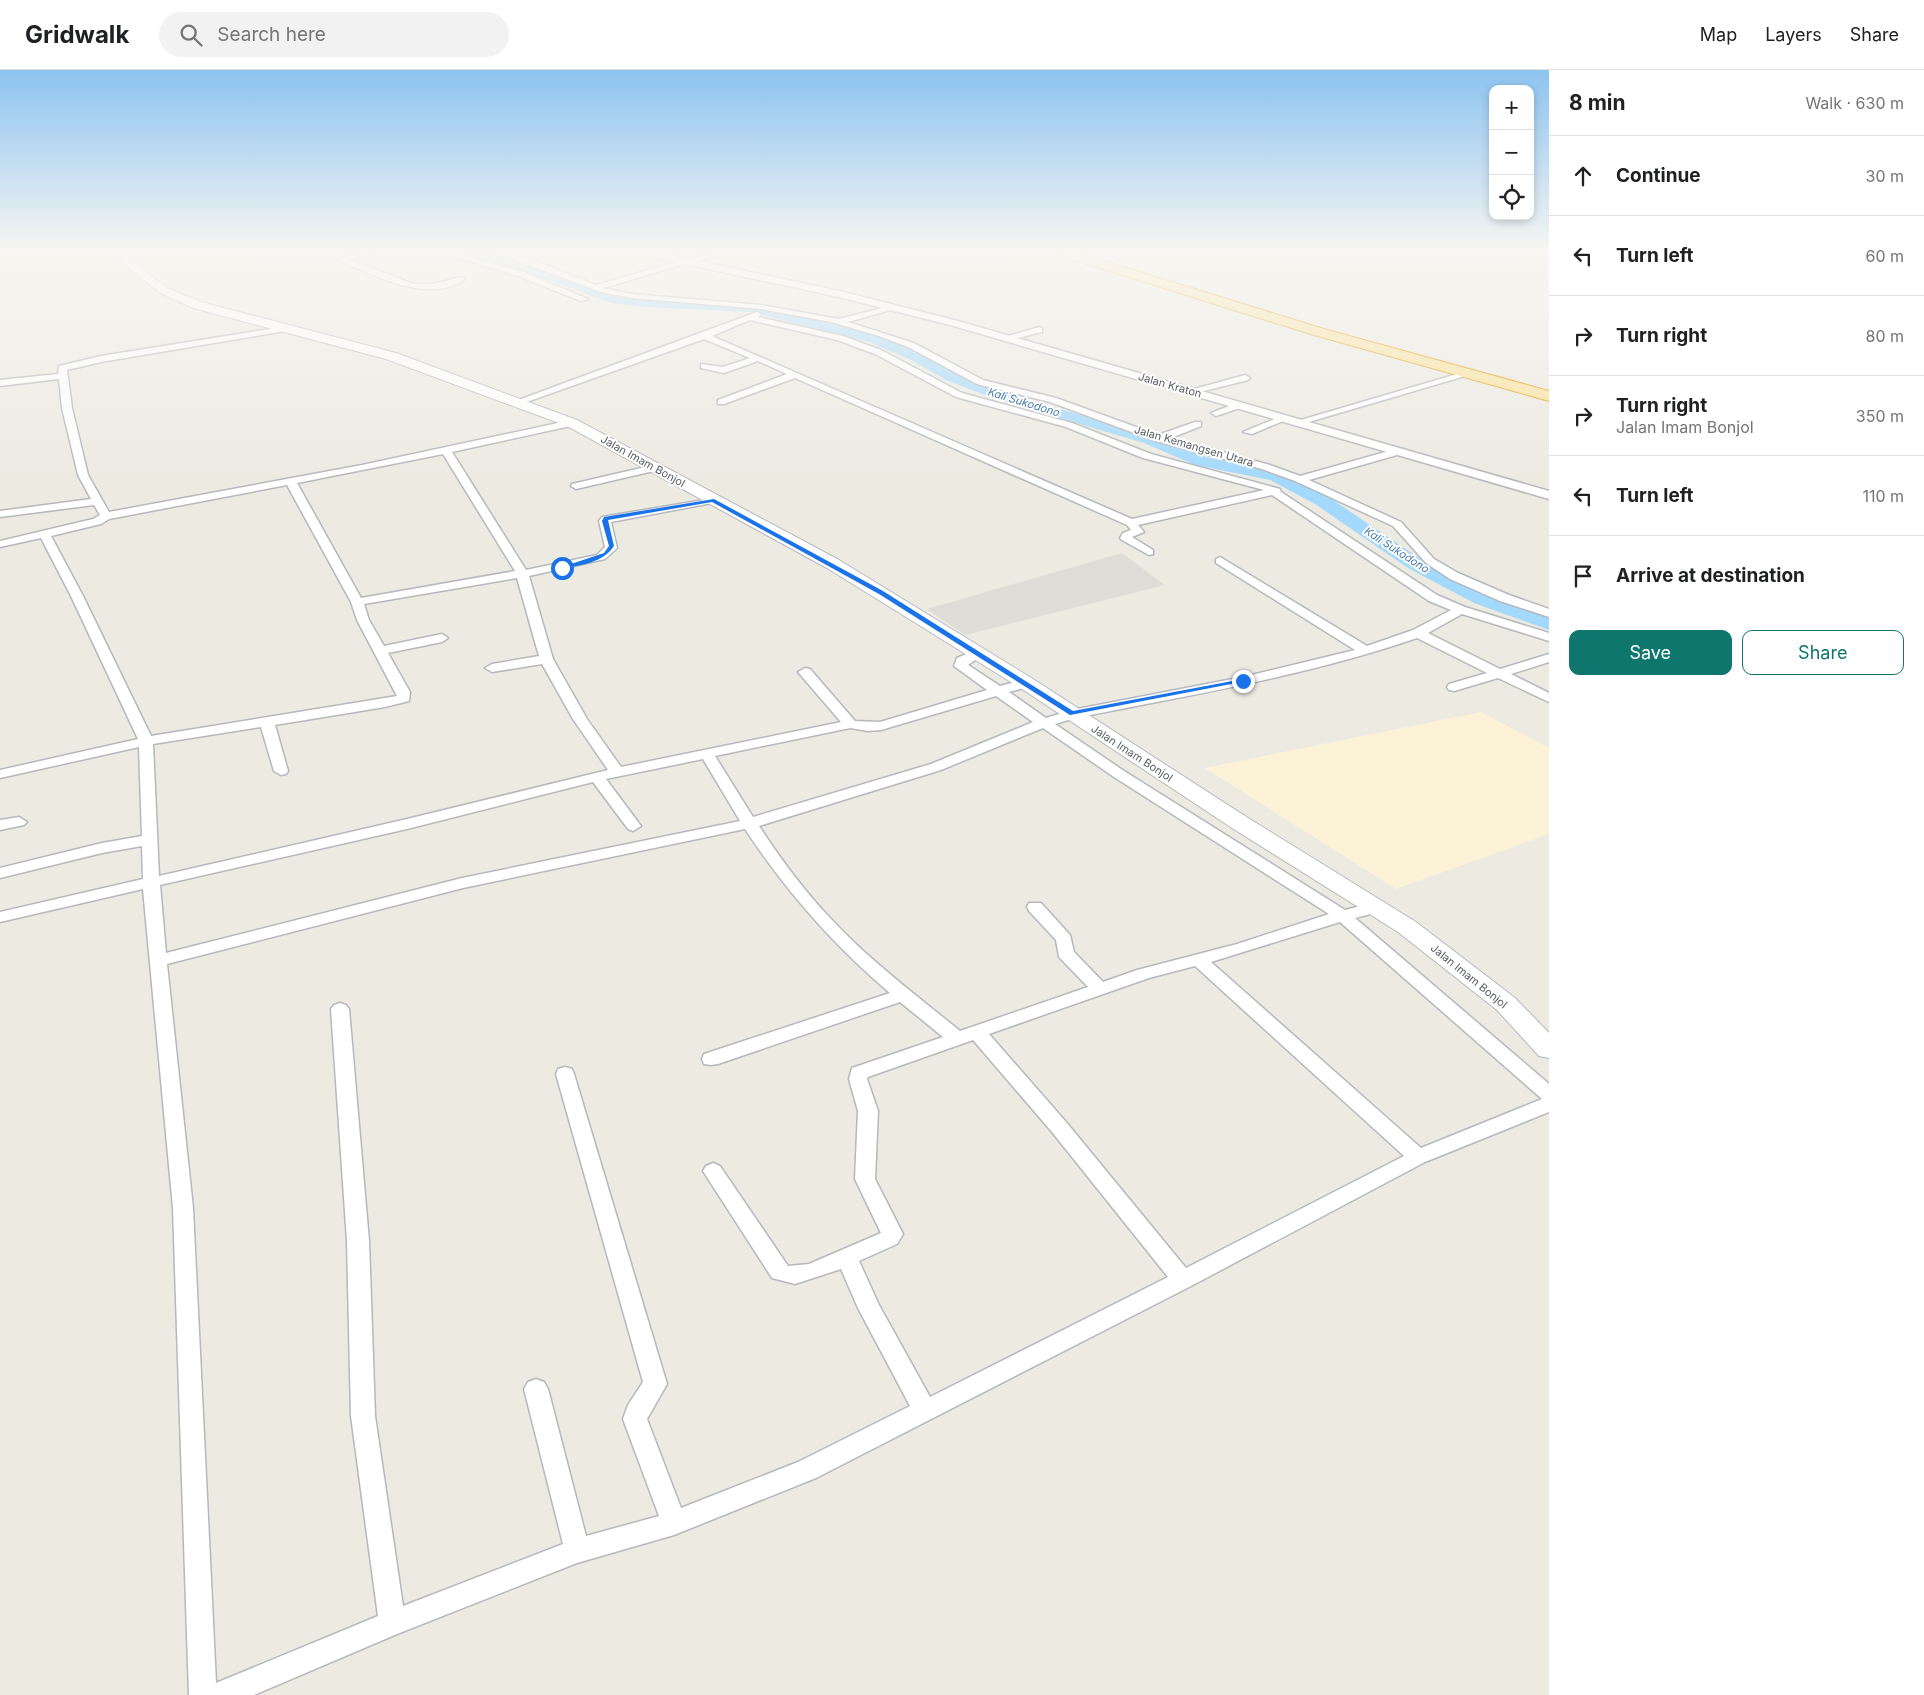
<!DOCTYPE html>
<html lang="en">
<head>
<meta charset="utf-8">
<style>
	body { margin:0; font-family:Inter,sans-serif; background:#f2f2f2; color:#202124 }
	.controls { position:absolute; right:15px; top:15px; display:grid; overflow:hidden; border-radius:10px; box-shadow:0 2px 8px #0003 }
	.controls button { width:45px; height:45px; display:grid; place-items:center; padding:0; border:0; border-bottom:1px solid #e0e0e0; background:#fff; color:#202124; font:25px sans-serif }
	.stop { position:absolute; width:15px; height:15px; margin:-11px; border:4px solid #1a73e8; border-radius:50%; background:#fff }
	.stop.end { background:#1a73e8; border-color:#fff; box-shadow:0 1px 5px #0008 }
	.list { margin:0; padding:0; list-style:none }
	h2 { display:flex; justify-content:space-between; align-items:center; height:65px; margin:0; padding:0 20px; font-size:21px }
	h2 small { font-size:16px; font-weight:400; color:#757577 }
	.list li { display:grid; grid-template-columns:32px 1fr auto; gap:15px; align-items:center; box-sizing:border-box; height:80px; padding:0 20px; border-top:1px solid #e0e0e0 }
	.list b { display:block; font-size:19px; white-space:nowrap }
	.list p { margin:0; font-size:16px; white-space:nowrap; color:#757577 }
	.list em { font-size:16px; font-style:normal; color:#757577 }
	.actions { display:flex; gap:10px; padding:15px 20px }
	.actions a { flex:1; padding:11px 0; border:1px solid #0f766e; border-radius:10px; text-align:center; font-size:18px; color:#0f766e }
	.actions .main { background:#0f766e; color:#fff }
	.icon { flex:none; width:28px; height:28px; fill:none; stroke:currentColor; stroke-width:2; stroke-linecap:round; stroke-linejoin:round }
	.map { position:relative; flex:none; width:1549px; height:1625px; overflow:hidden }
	header { display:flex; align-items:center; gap:30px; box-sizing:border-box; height:70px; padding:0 25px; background:#fff; border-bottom:1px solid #e0e0e0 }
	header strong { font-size:24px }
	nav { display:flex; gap:28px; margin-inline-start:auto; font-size:18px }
	.search { width:350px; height:45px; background:#f2f2f2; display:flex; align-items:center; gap:12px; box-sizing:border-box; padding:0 18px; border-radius:28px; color:#757577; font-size:19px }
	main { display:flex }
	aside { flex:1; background:#fff }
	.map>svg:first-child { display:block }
	.commercial { fill:#fcf2d8 }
	.industrial { fill:#dedcd7 }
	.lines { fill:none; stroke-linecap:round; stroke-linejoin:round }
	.river { fill:#a3d9fc; fill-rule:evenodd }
	.minor-casing { stroke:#b5b8bc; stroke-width:3 }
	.tertiary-casing { stroke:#b5b8bc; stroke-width:3 }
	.secondary-casing { stroke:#b4b7bc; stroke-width:2 }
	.trunk-casing { stroke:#e69809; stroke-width:2 }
	.minor { fill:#fff; fill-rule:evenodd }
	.tertiary { fill:#fff; fill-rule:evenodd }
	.secondary { fill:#fff; fill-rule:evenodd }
	.trunk { fill:#fae29a; fill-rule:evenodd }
	.route { fill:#1a73e8 }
	.labels { text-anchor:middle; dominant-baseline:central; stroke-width:4; stroke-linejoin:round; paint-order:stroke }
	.far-street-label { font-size:11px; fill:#5a5e62; stroke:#fff }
	.far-water-label { font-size:11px; font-style:italic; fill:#427aad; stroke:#fff }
</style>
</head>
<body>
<header>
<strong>Gridwalk</strong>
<div class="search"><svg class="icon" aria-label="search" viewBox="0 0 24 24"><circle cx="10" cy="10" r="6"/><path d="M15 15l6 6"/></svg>Search here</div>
<nav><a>Map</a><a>Layers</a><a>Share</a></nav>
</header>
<main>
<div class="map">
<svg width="1549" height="1625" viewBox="0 0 1549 1625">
	<rect width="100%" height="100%" fill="#edeae2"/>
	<!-- commercial -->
	<path class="commercial" d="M1481,642L1549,678V764L1396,819L1205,698Z"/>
	<!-- industrial -->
	<path class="industrial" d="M1122,483L1165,515L965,565L927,539Z"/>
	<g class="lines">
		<!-- river -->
		<path class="river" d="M469,182H488L524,192L613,225L751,234L879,266L921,284L956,304L1005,323L1156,367L1206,387L1281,402L1327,426L1422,490L1488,525L1549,547V560L1474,533L1408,498L1315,434L1270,410L1195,395L1144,373L995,329L946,310L911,290L869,272L751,242L645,237L611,233L516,198L471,185Z"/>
		<defs>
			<path id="minor" d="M323,182C331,182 337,186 344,186C356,187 369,182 382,182L349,190L414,214H433L461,207L465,209C434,232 385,211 354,197C344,193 332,189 323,182Z
				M440,182H452L524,202L588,229L581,231L518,206Z
				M493,182H505L533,190L596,215L683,190L721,182H736L684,194L603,218L632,224L761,235L839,249L894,235V239L848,252L914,273L983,310L1056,328L1158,365L1195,352H1201V356L1171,368L1270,395L1300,406L1396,379H1404V383L1309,410L1401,452L1434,489L1458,503L1509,525L1549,539V547L1500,531L1450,509L1426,493L1393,456L1295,411L1262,399L1156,371L1050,332L977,314L908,277L879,266L831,252L761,239L632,228L601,222Z
				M757,242L761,244L758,247L843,266L881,280L962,323L1072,353L1151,384L1280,419L1281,422L1437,525L1465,537L1549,563V571L1462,544L1428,563L1500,599L1549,584V592L1511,604L1549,623V632L1498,608L1454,621L1449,620L1447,617L1449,614L1487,603L1417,568C1306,606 1190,625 1075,648L1055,654L1124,701L1345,840L1376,832L1382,833L1384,837L1382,841L1355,848L1549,1014V1042L1425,1092L1191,1216L816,1408L674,1465L577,1493L397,1564L254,1625H189L173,1138L143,819L0,852V842L143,809L142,776L102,783L0,808V798L102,773L142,766L139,677L0,708V700L138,669L71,526L41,468L0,477V471L93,449L100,445L94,435L0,447V441L91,429L78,405L62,338L59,309L0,316V310L58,304L59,296L101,286L288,256V260L285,261L101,292L67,300L72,338L88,405L109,442L362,395L572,350L575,351V355L452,382L526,500L597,485L605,477L599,451L602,447L716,428L717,430L712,433L611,452L617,478L605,489L529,506L553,589L587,649L621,697L841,652L798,602L805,598L810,599L855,651L880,652L987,620L954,596L957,588L978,579L985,583L968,595L1000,616L1026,609L1031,610L1033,613L1031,616L1009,622L1046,648L1072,640L1243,607L1355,580L1216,493V489L1220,487L1367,576L1413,560L1451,540L1429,531L1272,425L1138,455L1144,462L1132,467L1153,480V484L1149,485L1122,470L1120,468L1123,463L1131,460L1127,455L795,308L724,334H718V330L787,304L758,291L724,303L701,298V294L723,297L750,288L704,269L521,334L513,332ZM750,250L837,270L875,284L956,327L1066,357L1143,388L1264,420L1132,449L712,266ZM443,384L515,501L361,528L297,413ZM287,415L351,532L357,550L397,626L151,666L83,526L51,466L101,454L109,449ZM517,508L539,586L492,594L485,598L492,602L542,594L573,649L608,700L407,749L159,806L153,674L261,657L274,701L281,705L286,704L288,701L275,655L385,637L409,631L410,622L388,583L442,572L448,568L442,564L384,576L369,550L364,534ZM996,626L1033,652L931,694L753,747L715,686L850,658L868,661L881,660ZM1043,658L1114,707L1329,844L1237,874L1137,900L1103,912L1074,882L1070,865L1041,833H1029L1027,837L1029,841L1056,870L1059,887L1088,917L960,961C916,925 870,891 831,849C804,821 780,788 759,756L941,700ZM703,689L740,751L462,808L166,883L160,815L407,759L593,712L628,759L633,761L641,756L606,709ZM745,759C786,821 833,875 890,923L704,984L702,989L704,994L711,995L718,994L900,932L943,967L852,998L849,1009L858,1041L855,1109L881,1163L809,1194L788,1196L720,1096L713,1093L706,1096L703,1101L772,1208L795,1214L841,1199L858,1238L910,1336L798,1392L681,1438L647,1349L667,1314L574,1004L572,999L565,997L558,999L556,1004L643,1312L628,1335L623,1349L659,1446L586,1466L548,1319L544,1312L536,1309L528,1312L524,1319L563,1474L403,1536L375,1346L369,1171L349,939L346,935L340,933L334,935L331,939L347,1171L351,1346L378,1546L216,1613L193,1138L167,894L463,818ZM1340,852L1542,1029L1421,1078L1211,892ZM1195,896L1404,1086L1186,1198L1066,1052L989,964L1149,908ZM973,970L1052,1062L1168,1207L930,1327L879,1235L859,1191L897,1174L903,1164L875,1109L878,1041L867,1009L868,1007Z
				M1039,257L1042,258V262L1006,271L1002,268Z
				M1464,302L1472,304L1302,354L1294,352Z
				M1245,305L1250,308L1248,310L1192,324L1187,321Z
				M1240,332L1245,335L1243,337L1216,346L1211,343Z
				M1282,346L1290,348L1252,364L1243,362Z
				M654,395L659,398L658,400L576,419L571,416L572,414Z
				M19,747L27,752L24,755L0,760V750Z"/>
			<path id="tertiary" d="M637,182H656L840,221L958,251L1549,421V429L950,255L839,227L642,185Z"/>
			<path id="secondary" d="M109,182H121L167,218L201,232L396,283L577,350L839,490L1033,609L1248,748L1416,852L1515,928L1549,963V988L1539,986L1497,940L1398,862L1232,758L1019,617L827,498L567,356L386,289L193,238L159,222Z"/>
			<path id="trunk" d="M1056,182H1075L1324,259L1549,321V331L1314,265L1058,185Z"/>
		</defs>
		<!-- minor casing -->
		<use href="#minor" class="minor-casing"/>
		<!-- tertiary casing -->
		<use href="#tertiary" class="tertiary-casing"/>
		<!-- secondary casing -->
		<use href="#secondary" class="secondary-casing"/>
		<!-- trunk casing -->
		<use href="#trunk" class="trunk-casing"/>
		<!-- minor -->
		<use href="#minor" class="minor"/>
		<!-- tertiary -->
		<use href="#tertiary" class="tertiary"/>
		<!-- secondary -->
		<use href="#secondary" class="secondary"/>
		<!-- trunk -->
		<use href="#trunk" class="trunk"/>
	</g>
	<!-- sky -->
	<linearGradient id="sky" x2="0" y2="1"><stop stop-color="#8cc3f0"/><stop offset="0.44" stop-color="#f7f6f2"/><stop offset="1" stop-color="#f7f6f2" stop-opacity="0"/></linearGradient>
	<rect width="1549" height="410" fill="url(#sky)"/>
	<!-- route -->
	<path class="route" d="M714,429L883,521L1073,641L1243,609L1247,611L1070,645L879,524L712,432L608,450L614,476C603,493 581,495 562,499L559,498L604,483L609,476L602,451L604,447Z"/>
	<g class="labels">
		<!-- far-street labels -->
		<g class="far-street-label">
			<text transform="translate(1170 315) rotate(16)">Jalan Kraton</text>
			<text transform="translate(1194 376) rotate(16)">Jalan Kemangsen Utara</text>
			<text transform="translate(643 391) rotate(29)">Jalan Imam Bonjol</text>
			<text transform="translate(1132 683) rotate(33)">Jalan Imam Bonjol</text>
			<text transform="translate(1469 906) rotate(39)">Jalan Imam Bonjol</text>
		</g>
		<!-- far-water labels -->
		<g class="far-water-label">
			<text transform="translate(1024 332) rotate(17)">Kali Sukodono</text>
			<text transform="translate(1397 480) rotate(33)">Kali Sukodono</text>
		</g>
	</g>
</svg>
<div class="controls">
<button>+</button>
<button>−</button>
<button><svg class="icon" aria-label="locate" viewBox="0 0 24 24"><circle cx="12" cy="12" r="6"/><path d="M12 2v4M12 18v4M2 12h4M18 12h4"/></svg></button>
</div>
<div class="stop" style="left:562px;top:498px"></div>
<div class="stop end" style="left:1243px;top:611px"></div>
</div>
<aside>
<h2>8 min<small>Walk · 630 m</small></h2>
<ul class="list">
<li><svg class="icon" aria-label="ahead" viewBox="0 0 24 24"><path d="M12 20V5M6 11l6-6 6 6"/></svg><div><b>Continue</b></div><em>30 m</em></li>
<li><svg class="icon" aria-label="left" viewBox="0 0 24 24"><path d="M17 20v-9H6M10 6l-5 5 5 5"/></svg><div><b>Turn left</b></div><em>60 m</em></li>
<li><svg class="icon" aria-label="right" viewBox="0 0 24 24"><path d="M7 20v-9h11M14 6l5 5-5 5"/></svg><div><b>Turn right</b></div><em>80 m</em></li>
<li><svg class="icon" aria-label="right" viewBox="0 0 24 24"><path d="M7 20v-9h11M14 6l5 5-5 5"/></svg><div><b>Turn right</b><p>Jalan Imam Bonjol</p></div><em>350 m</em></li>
<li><svg class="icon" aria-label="left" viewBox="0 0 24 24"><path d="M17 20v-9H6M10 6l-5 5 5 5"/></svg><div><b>Turn left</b></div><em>110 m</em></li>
<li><svg class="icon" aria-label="arrive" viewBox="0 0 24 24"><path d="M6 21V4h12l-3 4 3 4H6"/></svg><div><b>Arrive at destination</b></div></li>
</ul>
<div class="actions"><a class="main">Save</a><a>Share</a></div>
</aside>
</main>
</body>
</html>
